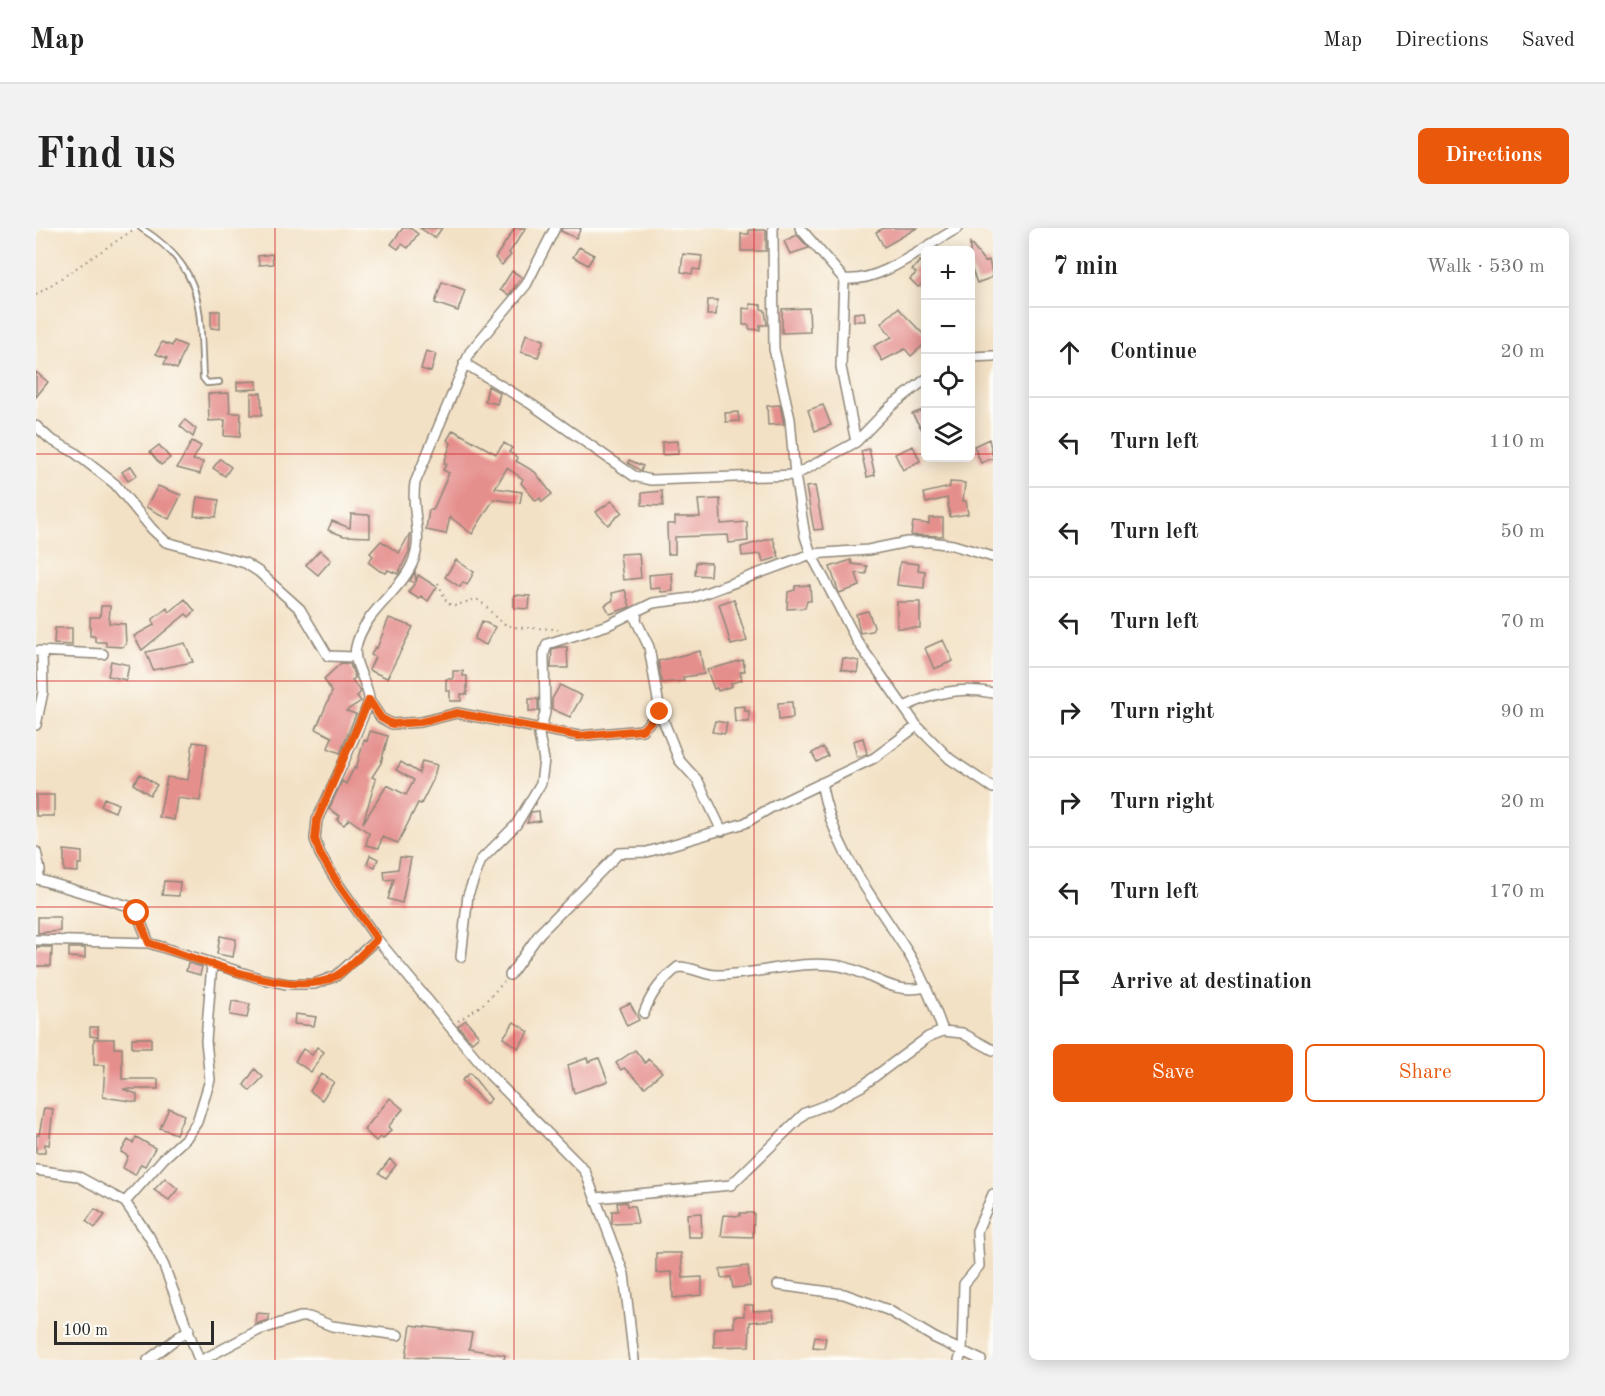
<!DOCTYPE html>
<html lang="en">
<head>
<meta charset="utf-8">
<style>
	body { margin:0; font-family:"Old Standard TT",serif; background:#f2f2f2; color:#222 }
	.controls { position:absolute; right:18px; top:18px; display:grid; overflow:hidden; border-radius:9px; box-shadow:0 3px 15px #0003 }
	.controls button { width:54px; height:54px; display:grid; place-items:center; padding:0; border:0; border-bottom:2px solid #e0e0e0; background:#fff; color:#222; font:30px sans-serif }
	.scale { position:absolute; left:18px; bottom:15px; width:160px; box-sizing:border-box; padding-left:6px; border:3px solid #2b2b2b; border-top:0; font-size:16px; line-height:21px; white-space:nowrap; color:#2b2b2b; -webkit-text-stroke:4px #fdfcf7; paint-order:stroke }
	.stop { position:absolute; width:18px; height:18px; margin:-14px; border:4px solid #ea580c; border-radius:50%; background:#fff }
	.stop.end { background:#ea580c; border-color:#fff; box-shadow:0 2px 6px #0008 }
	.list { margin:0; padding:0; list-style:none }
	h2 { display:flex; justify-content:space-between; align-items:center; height:78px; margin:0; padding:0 24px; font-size:26px }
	h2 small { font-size:20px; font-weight:400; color:#767676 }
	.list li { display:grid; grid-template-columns:39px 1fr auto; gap:18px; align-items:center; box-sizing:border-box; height:90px; padding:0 24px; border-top:2px solid #e0e0e0 }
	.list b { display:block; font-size:22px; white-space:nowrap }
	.list em { font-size:20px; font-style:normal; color:#767676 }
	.actions { display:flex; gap:12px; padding:18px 24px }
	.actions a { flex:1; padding:14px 0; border:2px solid #ea580c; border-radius:9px; text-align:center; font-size:21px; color:#ea580c }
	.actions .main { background:#ea580c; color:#fff }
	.icon { flex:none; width:33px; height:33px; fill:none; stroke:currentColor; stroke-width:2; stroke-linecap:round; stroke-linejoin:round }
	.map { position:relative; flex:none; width:957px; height:1132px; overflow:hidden; border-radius:9px }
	header { display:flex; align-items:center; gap:36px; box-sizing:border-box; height:84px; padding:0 30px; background:#fff; border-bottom:2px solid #e0e0e0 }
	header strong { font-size:28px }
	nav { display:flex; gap:33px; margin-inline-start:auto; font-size:21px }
	.intro { display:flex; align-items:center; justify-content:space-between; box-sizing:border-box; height:144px; padding:0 36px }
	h1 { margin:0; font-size:42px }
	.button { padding:15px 27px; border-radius:9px; background:#ea580c; color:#fff; font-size:21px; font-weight:700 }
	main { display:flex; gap:36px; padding:0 36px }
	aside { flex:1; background:#fff; border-radius:9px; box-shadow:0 3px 15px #0003 }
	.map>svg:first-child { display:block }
	.building { fill:#e58f8d }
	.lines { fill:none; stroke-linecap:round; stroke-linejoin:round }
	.lane-casing { stroke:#8f8678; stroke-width:8 }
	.street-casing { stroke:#8f8678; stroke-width:12 }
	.path { stroke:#8f8678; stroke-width:2; stroke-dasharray:1.5 4.5; stroke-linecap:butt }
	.lane { stroke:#fff; stroke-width:4.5 }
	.street { stroke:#fff; stroke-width:9 }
	.route { stroke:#ea580c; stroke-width:8 }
	.grid { fill:none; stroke:#d62828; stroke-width:1.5; stroke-opacity:0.55 }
</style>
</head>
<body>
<header>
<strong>Map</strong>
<nav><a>Map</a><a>Directions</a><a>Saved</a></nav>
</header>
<div class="intro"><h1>Find us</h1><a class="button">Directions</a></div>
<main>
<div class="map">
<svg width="957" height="1132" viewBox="0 0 957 1132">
	<rect width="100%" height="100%" fill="#fdfcf7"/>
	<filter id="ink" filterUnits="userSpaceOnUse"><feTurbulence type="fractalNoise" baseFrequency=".0167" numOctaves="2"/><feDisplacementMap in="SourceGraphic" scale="12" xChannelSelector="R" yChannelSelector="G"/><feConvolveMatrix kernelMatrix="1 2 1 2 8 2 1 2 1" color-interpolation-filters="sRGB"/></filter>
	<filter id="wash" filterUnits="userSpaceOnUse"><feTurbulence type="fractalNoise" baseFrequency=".008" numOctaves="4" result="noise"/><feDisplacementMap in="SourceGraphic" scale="24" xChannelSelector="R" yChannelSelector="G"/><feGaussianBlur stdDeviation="1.35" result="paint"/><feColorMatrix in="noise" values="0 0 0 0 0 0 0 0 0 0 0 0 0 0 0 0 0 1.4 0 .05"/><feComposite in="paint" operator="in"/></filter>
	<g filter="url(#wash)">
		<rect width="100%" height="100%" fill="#f3e1c5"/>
		<g id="blocks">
			<!-- building -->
			<path class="building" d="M367,0H374L382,6L372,20L366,16L362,21L355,16Z
				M384,0H406L399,10Z
				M479,0H490L473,25L475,27L466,37L459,30Z
				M526,0H545L540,10L525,3Z
				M848,0H881L848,19L840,4Z
				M713,2H730V23H705V6H713Z
				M761,7L773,20L754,26L748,13Z
				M934,15L949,34L953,32L957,49L941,55L934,37Z
				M543,19L558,27L552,37L537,29Z
				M236,26L237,36L223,37L222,28Z
				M647,26L666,28L664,42L657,41L656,46L645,44Z
				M884,33L890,36V53L882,59L874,51L880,45L876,42Z
				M476,43L486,49L473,67L464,62Z
				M406,54L429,62L422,83L399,75Z
				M672,72H681L680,87H671Z
				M714,76L725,77V81L729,82L731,97H724V102L713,101V97H707V80L714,81Z
				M773,80L774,104L746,105V81Z
				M862,80L890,109V115L875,128L869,121L846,133L838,118L856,109L845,95Z
				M175,83H184V101L175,100Z
				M828,84L829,93H818V85Z
				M490,106L508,112L502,129L485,124Z
				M138,113L150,118L141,141L128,136L131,130L120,126L126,114L136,118Z
				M390,123L400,126L395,144L385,141Z
				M0,144L12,154L0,169Z
				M221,153V161L201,162V154Z
				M452,158L464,165L461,176L449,173Z
				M193,165L194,185H205L204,209L188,208L189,192L173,193L172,166Z
				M215,165H225L226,187H215Z
				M744,177L748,196L732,197L731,178Z
				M787,177L795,197L779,203L772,182Z
				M890,181V208L876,186Z
				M702,184L703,193L690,194L689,185Z
				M149,192L160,201L157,209L144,198Z
				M417,202L460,226L468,215L476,220L473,224L482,230L480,233L499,244L516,266L506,274L504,270L500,273L485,255L487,251L471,240L459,260L486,264L484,275L458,271L436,306L414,289L410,306L390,302L393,282H397L413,245L407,242L411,236L408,235L415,215L411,212Z
				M953,211L957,230L945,235L938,218Z
				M156,213L165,218L157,232L167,234L164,246L141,240Z
				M642,213V226L626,227V214Z
				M123,217L134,230L125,237L114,224Z
				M877,218L884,233L867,242L859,226Z
				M833,221L839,247L831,249L825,223Z
				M184,231L195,239L189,248L177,240Z
				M593,232L607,238L605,243L592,235Z
				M95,238L101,247L92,253L86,244Z
				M914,254L929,255L927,273H930L932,286L914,289L911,270L890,275L888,265L914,259Z
				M122,258L145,267L133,291L110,279Z
				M779,258L787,301L778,302L770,259Z
				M626,263L627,278L606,277V265Z
				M161,269L183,272L180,289L158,288Z
				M684,271L685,296L711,294L712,313L693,315L692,307L639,309V326H632L631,296H639V289H664L662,272Z
				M576,273L586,284L572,297L560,284Z
				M315,286L334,287V309L308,308L292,302L296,293L314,300Z
				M893,290H907V308L875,307L877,294L893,296Z
				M374,305L373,324L362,346L352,342L350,345L344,343L332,334L337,328L334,325L345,313L363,325Z
				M737,310L743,329L727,334L725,326L706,328L705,319Z
				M284,322L295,332L282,347L270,337Z
				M603,325L605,350L587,352L584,326Z
				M420,332L438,344L431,357L427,354L424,359L409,349Z
				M815,332L816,336L831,338L830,346L820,345L824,358L803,365L794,339Z
				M660,334L675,335L674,348L659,347Z
				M864,334L883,336L882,342L889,343L888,360L861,357Z
				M379,344L380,354L382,347L401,359L392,373L385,368L383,371L372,364L379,355L374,353Z
				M636,345L637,363L625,364L624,360L614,361L613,347Z
				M774,357L775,373H771L769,380L751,381L752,364L759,362V358Z
				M589,362L594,379L574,386L569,377L577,372L576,365Z
				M478,367L494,368L493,381L478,380Z
				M149,371L159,383L153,389L150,386L106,422L98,408L118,397L117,391L131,380L134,384Z
				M698,371L711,413L695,417L683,376Z
				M861,374H884V400H861Z
				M65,378H74L73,395L89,396L90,416L86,419L70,418V414H59V408H54V389H64Z
				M832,383L838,399L836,403L824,405L820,386Z
				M353,390L377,399L351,450L333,442L339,429L335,427L339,419L341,420Z
				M446,393L459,399L450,417L438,411Z
				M19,400H36V417L18,416Z
				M907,412L917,433L898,441L889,420Z
				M149,415L157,434L117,442L110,424Z
				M524,419H531L532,440H515L516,421Z
				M664,423L668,446L647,449L648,453L626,455L622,433Z
				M807,430L823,433L821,445L805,441Z
				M707,432L709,443L704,444L706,452L695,455L696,458L682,463L681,460L678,461L671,442Z
				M75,433L93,437L90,452L72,448Z
				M305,435L314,436L319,450L316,452L325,464L321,468L325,473L310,483L320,486L304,525L292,520L296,509L280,501L296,464L288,451Z
				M417,443H427V448H431V466H425V473H414V463H410V451H417Z
				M524,457L546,468L534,489L516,481V471Z
				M493,471H502V483L493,484Z
				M756,474L757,490L743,492L742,475Z
				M709,478V483H713V494H699L698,479Z
				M679,493L691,495L689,506L676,504Z
				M334,503L352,508L345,535L336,549L340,551L327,595L351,557L370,567L378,552L360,542L365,534L383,545L386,533L401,537L397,552L385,576L382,575L362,615L346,609L343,620L330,617L333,605L313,591L308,597L301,592L304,588L293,581L306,553L310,556L318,540L320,541L328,512L331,513Z
				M827,510L831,526L821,529L817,513Z
				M157,514L171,516L164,573L141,570L138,592L123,589L131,549L152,552Z
				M787,519L792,528L781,534L776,525Z
				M104,546L121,557L114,567L97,556Z
				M0,567H18V588H0Z
				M68,570L82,576L79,584L65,578Z
				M503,583L504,593L491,595L495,584Z
				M28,622L46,624V636H42V644L28,643Z
				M334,627L342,631L339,639L331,636Z
				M364,629L375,630L366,675L352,671L358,651L349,652L348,643L362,641Z
				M128,653L144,654L143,668L126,667Z
				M2,689H24V703L2,705Z
				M184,708L200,711L197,729L181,726Z
				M0,719H16L15,738H0Z
				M33,720H49V730L33,729Z
				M152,735L166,739L164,747L150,743Z
				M196,773L214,776L211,790L194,787Z
				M594,775L603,792L591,798L583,780Z
				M259,786L280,789L278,798L258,796Z
				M430,792L443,808L436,814L422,798Z
				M478,794L493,804L482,820L467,810Z
				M54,799H62V809L54,808Z
				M96,810H115V820H96Z
				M58,811H78V820H86V851H122V861H87L101,866V874L67,869L69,837H58Z
				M281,819L288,824L275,844L259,833L267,821L276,827Z
				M599,822L609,835L612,831L626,844L609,859L588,840L585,842L580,835Z
				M551,830L552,834L563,830L572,853L538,865L532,837Z
				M219,841L227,849L214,863L208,857Z
				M434,845L455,871L450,876L426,852Z
				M285,846L298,854L286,872L274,863Z
				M354,870L367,881L352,899L355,902L347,911L344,909L340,913L328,902Z
				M8,880L17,881L13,917L9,916V925H0V907H3Z
				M133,880L148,887L140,906L124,900Z
				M100,909L119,920L109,938L105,936L99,947L87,940L92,928L85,924L92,912L97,915Z
				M354,931L360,937L350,950L343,945Z
				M129,950L142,961L133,972L118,962Z
				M590,974L591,978H598L602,995L576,996V983H582L581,975Z
				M59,981L69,987L59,1000L50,993Z
				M665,985L666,1009H652L651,986Z
				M704,985H718L717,1009L685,1008L688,987L704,988Z
				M620,1025H645L647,1050L666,1049V1067L637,1070L636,1044L620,1045Z
				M712,1038L714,1058L697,1060L695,1049L685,1050L684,1041Z
				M708,1077H717V1083L737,1082L738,1092L714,1094L713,1118L678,1119V1100L698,1099V1088H708Z
				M220,1085L233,1086V1092L219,1096Z
				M375,1097L436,1105L433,1121L469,1127L468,1132L370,1129Z
				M779,1108L790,1110L788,1120L777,1119Z"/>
		</g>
	</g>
	<g filter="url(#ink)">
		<use href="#blocks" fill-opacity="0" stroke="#8f8678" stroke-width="1.5"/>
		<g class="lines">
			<defs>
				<path id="lane" d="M105,0C171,42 163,81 167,150L171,155L183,154"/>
				<path id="street" d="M519,0L490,57L434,124L379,255C374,283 389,309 376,336C363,365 327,385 320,419C316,435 331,453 333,470C334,478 288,577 281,592L279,611L284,626L303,657L341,711L454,847L549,943L588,1046L598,1132
					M737,0L738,121L754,191L759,247L769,308L775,326L821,413L881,498L914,531L957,560
					M764,0L808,51C845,55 888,18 922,0
					M808,51L805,139L820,214
					M934,129L957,128
					M428,135L495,176L598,248L615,252L759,247L820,214L854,179L890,151
					M0,198L14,211L38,224L79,256L116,301L130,314L209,335L223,344L264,381L292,428L318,429
					M601,383L600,392L613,419L624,484L643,532L662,553L686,603
					M0,423L67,426
					M333,472L345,490L356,496L385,494L421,485L543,508L606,502L624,484
					M868,479C898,465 924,458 957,465
					M0,497L7,464L6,423
					M785,555C798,625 838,670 874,728C888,752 898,777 907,803
					M0,624L4,642L0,651
					M1,651L96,679L101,685L113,715
					M0,712L113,715L226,751L251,756H278L300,748L341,711
					M425,729L432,667L445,632L480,597L505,555L508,532L503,507L509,485L508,426L511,416L572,397L617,375L656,370L775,326L832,322L871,314H894L917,317L957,329
					M474,747L504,705L583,625L611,624L709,595L736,579L838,530L881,498
					M608,785C615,765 626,752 642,739C658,739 667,747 681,747C723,747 762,731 804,738C836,744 854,768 891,759
					M0,942L41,948L89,974L113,1008L128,1038L163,1132
					M560,970L695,957L769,885L790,877L826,858L892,809L907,803L926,805L957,822
					M89,974L128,930L150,910L161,894L174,852L170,813L176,735
					M742,1057L808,1066L852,1082L899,1110L945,1132
					M112,1132L153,1101
					M166,1132L223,1102L264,1089H273L296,1098L362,1107
					M923,1132L926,1124L928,1056L943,1038L941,1003L957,966"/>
			</defs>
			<!-- lane casing -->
			<use href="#lane" class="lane-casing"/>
			<!-- street casing -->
			<use href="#street" class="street-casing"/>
			<!-- path -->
			<path class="path" d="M0,67L97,2
				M402,355L411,375L418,378L440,371C453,377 457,391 469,396C486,403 505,398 522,402
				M422,793L446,777L468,754"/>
			<!-- lane -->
			<use href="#lane" class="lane"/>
			<!-- street -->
			<use href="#street" class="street"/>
		</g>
	</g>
	<g class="lines" filter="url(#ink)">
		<!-- route -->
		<path class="route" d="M101,685L113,715C158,729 258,773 300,748C315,739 328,723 341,711L303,657L284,626L279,611L281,592L333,472L345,490L356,496L385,494L421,485L543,508L606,502L624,484"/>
	</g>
	<!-- grid -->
	<path class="grid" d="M239,0V1132M478,0V1132M718,0V1132M0,226H890M934,226H957M0,453H957M0,679H957M0,906H957"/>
</svg>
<div class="controls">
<button>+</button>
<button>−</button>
<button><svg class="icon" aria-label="locate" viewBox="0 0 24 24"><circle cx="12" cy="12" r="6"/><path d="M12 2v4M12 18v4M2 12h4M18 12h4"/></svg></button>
<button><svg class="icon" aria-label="layers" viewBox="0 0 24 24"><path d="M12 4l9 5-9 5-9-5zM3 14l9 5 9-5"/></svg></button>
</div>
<div class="scale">100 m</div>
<div class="stop" style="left:101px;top:685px"></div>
<div class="stop end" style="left:624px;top:484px"></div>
</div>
<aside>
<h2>7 min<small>Walk · 530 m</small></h2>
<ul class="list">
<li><svg class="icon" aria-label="ahead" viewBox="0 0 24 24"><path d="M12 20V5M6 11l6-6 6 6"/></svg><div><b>Continue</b></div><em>20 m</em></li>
<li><svg class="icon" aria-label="left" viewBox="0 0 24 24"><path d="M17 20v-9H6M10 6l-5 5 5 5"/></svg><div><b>Turn left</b></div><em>110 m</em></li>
<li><svg class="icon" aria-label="left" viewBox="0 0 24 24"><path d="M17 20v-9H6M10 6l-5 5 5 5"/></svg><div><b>Turn left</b></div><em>50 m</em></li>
<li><svg class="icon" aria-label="left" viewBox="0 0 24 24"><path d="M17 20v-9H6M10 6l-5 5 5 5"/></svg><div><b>Turn left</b></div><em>70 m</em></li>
<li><svg class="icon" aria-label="right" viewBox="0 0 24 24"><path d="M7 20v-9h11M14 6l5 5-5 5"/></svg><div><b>Turn right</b></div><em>90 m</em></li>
<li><svg class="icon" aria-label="right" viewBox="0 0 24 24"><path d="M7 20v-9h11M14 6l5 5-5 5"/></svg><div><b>Turn right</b></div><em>20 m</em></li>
<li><svg class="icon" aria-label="left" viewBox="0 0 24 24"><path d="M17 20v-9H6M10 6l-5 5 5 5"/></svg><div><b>Turn left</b></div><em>170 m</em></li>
<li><svg class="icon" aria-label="arrive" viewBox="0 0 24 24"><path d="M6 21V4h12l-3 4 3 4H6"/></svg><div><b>Arrive at destination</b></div></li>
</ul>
<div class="actions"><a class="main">Save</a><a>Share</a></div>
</aside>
</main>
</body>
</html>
